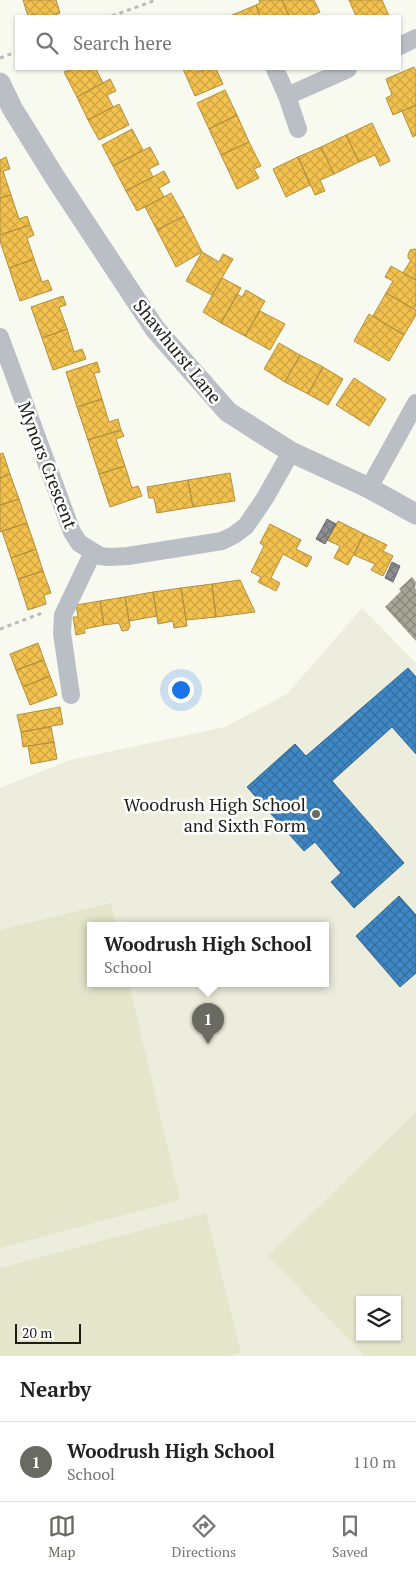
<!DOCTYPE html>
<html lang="en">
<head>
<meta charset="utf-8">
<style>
	body { margin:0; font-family:"PT Serif",serif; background:#f2f2f2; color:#222 }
	.controls { position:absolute; right:15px; bottom:15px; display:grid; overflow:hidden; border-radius:0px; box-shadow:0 1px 4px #0004 }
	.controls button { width:45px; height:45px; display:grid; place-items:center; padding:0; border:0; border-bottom:1px solid #e0e0e0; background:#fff; color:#222; font:25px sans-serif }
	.scale { position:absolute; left:15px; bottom:12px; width:66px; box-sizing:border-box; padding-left:5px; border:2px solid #1c1d16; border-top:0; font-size:14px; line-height:18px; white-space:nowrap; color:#1c1d16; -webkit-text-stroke:4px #fff; paint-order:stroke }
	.you { position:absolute; left:180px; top:689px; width:18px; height:18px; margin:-12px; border:4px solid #fff; border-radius:50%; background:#1a73e8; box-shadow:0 0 0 8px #1a73e833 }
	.badge { display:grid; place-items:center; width:32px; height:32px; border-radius:50%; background:#696a62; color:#fff; font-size:16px; font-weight:700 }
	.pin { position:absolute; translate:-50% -41px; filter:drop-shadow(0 1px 2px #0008) }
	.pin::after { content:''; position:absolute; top:26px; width:18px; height:15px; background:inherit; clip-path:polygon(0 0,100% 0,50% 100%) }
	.popup { position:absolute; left:87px; top:922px; width:242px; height:65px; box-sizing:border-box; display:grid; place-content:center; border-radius:0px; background:#fff; filter:drop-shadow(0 1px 4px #0005); font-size:16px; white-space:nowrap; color:#767676 }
	.popup b { font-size:19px; color:#222 }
	.popup::after { content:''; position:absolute; left:50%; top:100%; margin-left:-10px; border:10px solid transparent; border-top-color:#fff }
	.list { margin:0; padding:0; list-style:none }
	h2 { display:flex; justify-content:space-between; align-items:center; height:65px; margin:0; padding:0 20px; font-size:21px }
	h2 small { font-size:16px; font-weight:400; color:#767676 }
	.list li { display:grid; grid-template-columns:32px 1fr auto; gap:15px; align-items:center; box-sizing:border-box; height:80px; padding:0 20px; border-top:1px solid #e0e0e0 }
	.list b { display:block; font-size:19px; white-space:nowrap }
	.list p { margin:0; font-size:16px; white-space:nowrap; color:#767676 }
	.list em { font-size:16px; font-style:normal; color:#767676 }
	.icon { flex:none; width:28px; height:28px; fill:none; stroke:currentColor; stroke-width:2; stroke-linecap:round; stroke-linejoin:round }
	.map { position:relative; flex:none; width:416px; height:1356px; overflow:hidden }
	.search { position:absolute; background:#fff; box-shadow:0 1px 4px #0004; left:15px; right:15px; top:15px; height:55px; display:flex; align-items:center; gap:12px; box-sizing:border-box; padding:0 18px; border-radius:0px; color:#767676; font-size:19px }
	.sheet { height:145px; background:#fff }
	nav { display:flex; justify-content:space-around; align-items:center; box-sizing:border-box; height:70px; border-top:1px solid #e0e0e0; background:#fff; font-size:14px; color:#767676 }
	nav a { display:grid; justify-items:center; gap:2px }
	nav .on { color:#696a62 }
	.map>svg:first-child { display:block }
	.built { fill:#eceddc; fill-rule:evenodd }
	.park { fill:#e4e5ca; fill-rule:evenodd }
	.homes { fill:url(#homes-cross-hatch); stroke:#b2903d }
	.schools { fill:url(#schools-cross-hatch); stroke:#346890 }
	.industry { fill:url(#industry-cross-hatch); stroke:#6b6b6d }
	.building { fill:url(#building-cross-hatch) }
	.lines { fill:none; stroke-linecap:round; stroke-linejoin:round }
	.path { stroke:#b7bcbd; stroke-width:3; stroke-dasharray:4 4; stroke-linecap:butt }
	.minor { stroke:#b9bfc4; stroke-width:18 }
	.tertiary { stroke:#b9bfc4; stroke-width:21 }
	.poi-dot { fill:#696a62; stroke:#fff; stroke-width:2 }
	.labels { text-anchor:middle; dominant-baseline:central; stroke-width:5; stroke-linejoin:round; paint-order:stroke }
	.street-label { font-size:18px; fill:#1c1d16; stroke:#fff }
	.poi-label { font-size:18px; fill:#1c1d16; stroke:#fff; text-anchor:end }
</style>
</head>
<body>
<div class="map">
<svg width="416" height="1356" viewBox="0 0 416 1356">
	<defs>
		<pattern id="homes-cross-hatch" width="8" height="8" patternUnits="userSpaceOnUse" patternTransform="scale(1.25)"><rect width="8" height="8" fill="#f2c14e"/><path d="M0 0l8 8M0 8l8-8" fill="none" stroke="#cfa543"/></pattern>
		<pattern id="schools-cross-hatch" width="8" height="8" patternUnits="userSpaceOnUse" patternTransform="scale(1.25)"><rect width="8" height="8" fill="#3f88c5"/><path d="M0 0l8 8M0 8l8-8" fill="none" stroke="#346f9f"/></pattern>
		<pattern id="industry-cross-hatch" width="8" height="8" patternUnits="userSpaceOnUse" patternTransform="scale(1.25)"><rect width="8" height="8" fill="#8d8d92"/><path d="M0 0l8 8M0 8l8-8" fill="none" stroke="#727376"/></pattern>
		<pattern id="building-cross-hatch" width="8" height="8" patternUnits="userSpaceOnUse" patternTransform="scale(1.25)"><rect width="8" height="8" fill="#a6a695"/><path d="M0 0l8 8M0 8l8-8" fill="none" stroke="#868779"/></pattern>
	</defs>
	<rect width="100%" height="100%" fill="#f8f9ef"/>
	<!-- built -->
	<path class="built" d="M362,608L416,663V1356H0V788L70,760L225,727L287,694ZM90,925H326V983H90ZM360,1300H397V1337H360Z"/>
	<!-- park -->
	<path class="park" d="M111,903L116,925H90V983H129L180,1200L0,1248V930Z
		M416,1112V1356H365L268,1256ZM360,1300H397V1337H360Z
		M206,1213L241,1353L227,1356H0V1268Z"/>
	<!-- homes -->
	<path class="homes" d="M23,0H56L60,13L53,16H35L34,14L28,16Z
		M259,0H282L289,16H260L256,5L260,3Z
		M282,0H314L320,12L310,16H289Z
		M349,0H382L389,16H356Z
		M256,5L260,16H230Z
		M414,67L416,71V105L393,115L386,98L392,95L386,79Z
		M72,69H96L103,83L77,97L64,72Z
		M183,69H198L199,72L205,69H216L223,84L195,96Z
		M110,79L116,91L107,95L113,107L88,120L77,97Z
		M225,90L237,115L209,129L197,103Z
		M119,104L129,125L99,140L88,120Z
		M416,105V135L413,137L402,111Z
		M237,115L249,142L221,155L209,129Z
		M372,123L390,161L380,166L375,155L359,162L346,135Z
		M132,129L143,150L113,166L102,145Z
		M346,135L359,162L334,174L321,147Z
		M249,142L261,166L254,169L259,178L237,189L221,155Z
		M150,147L159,164L149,169L153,177L126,191L113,166Z
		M321,147L334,174L320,180L325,191L315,195L298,157Z
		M6,157L10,169L3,171L11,195L0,198V160Z
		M298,157L310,185L286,197L273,169Z
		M164,171L170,182L159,188L164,197L137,211L126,191Z
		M171,193L184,216L157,230L145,207Z
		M11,195L19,219L27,216L30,225L0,235V198Z
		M184,216L202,252L176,267L157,230Z
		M30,225L34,235L27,238L34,259L9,268L0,241V235Z
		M416,249V280L403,273L411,260L408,258V255L410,250Z
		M202,252L219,262L223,254L233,259L212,295L186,281Z
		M34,259L42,282L48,280L52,290L20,301L9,268Z
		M391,266L416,280V306L414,309L386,293L393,281L385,277Z
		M222,278L241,288L221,323L203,312Z
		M246,290L265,301L245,336L221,323L237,294L242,297Z
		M386,293L416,310V315L404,335L373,316Z
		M63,296L66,305L59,307L67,329L42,338L31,307Z
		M260,311L285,324L270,350L245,336Z
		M369,314L404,335L389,361L354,341Z
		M67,329L74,352L82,349L86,359L53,370L42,338Z
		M279,343L300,355L285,382L264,369Z
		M300,355L323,367L308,394L285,382Z
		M97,362L100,372L94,373L102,399L77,407L66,372Z
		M323,367L343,379L328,405L308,394Z
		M354,378L386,399L369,426L336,405Z
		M102,399L109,422L118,419L121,430L88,440L77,407Z
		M121,430L124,436L116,439L125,466L99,474L88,440Z
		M3,453L10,474L0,478V454Z
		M125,466L132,488L138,486L142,496L110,507L99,474Z
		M230,473L235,501L193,507L188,480Z
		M10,474L19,499L0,505V478Z
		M188,480L193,507L157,513L154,498H149L147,487Z
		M19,499L27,523L0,532V505Z
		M338,521L364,534L348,565L334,558L340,546L327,540Z
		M27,523L36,549L11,558L2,531Z
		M270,524L301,540L296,549L312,557L307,567L283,554L271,578L280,583L276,591L258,582L261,577L251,572L264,546L260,543Z
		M364,534L387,545L383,551L393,556L383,576L371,570L375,564L354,555Z
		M36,549L43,571L18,579L11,558Z
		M43,571L51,593L44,595L46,604L28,610L18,579Z
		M240,580L255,612L216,617L212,584Z
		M212,584L216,617L186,620L181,588Z
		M181,588L187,626L174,628L173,621L158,624L153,592Z
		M153,592L157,616L129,621L125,597Z
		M125,597L130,626L128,630L122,631L119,623L104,625L100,601Z
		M100,601L104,625L84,629L85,633L76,635L73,617H78L76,605Z
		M38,643L44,660L16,670L10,654Z
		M44,660L50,676L23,687L16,670Z
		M50,676L57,695L30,705L23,687Z
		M60,707L63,724L21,732L17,715Z
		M51,727L54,742L23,747L21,732Z
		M54,742L57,759L31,764L28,746Z"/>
	<!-- schools -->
	<path class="schools" d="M408,668L416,677V754L392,727L332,781L404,863L354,908L331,882L341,873L315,842L304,851L247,787L295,744L306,756Z
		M399,896L416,915V973L400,987L356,936Z"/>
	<!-- industry -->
	<path class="industry" d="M327,519L336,524L325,544L316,539Z
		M392,562L400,566L393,582L385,578Z"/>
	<!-- building -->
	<path class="building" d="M412,577L416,582L415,588L416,589V641L385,607L401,591L399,589Z"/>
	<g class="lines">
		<!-- path -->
		<path class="path" d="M112,16L156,0
			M0,58L16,52
			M0,629L45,612"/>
		<!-- minor -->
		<path class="minor" d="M400,46L416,38
			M275,69L287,96L298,129
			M287,96L348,69
			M0,337L72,532L79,543L100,556L109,557L128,556L222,541L234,535L246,526L265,498L291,452
			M369,488L416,403
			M71,695L62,633L63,615L93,552"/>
		<!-- tertiary -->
		<path class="tertiary" d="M0,83L12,108L56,179L155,329L228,412L291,452L369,488L416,514"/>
	</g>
	<!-- markers -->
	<circle class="poi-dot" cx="316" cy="814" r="5"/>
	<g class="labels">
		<!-- street labels -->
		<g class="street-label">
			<text transform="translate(178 351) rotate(51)">Shawhurst Lane</text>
			<text transform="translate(48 465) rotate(69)">Mynors Crescent</text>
		</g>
		<!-- poi labels -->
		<g class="poi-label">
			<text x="306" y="804">Woodrush High School<tspan x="306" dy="21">and Sixth Form</tspan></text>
		</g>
	</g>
</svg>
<div class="controls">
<button><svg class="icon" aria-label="layers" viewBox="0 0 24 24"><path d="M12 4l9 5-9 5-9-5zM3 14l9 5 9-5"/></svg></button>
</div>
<div class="scale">20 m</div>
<div class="you"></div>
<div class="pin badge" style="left:208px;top:1044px">1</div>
<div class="popup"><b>Woodrush High School</b>School</div>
<div class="search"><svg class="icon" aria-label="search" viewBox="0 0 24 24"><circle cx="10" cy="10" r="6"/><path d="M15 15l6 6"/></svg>Search here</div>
</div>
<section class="sheet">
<h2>Nearby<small></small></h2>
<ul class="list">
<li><span class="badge">1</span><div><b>Woodrush High School</b><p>School</p></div><em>110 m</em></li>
</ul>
</section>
<nav>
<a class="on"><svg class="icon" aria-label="map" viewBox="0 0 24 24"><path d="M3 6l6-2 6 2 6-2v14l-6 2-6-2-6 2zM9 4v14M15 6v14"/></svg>Map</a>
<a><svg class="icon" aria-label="directions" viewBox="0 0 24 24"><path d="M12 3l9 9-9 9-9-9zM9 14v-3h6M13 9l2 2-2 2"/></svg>Directions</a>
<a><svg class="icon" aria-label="saved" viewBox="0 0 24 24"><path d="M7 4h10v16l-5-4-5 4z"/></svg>Saved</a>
</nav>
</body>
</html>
